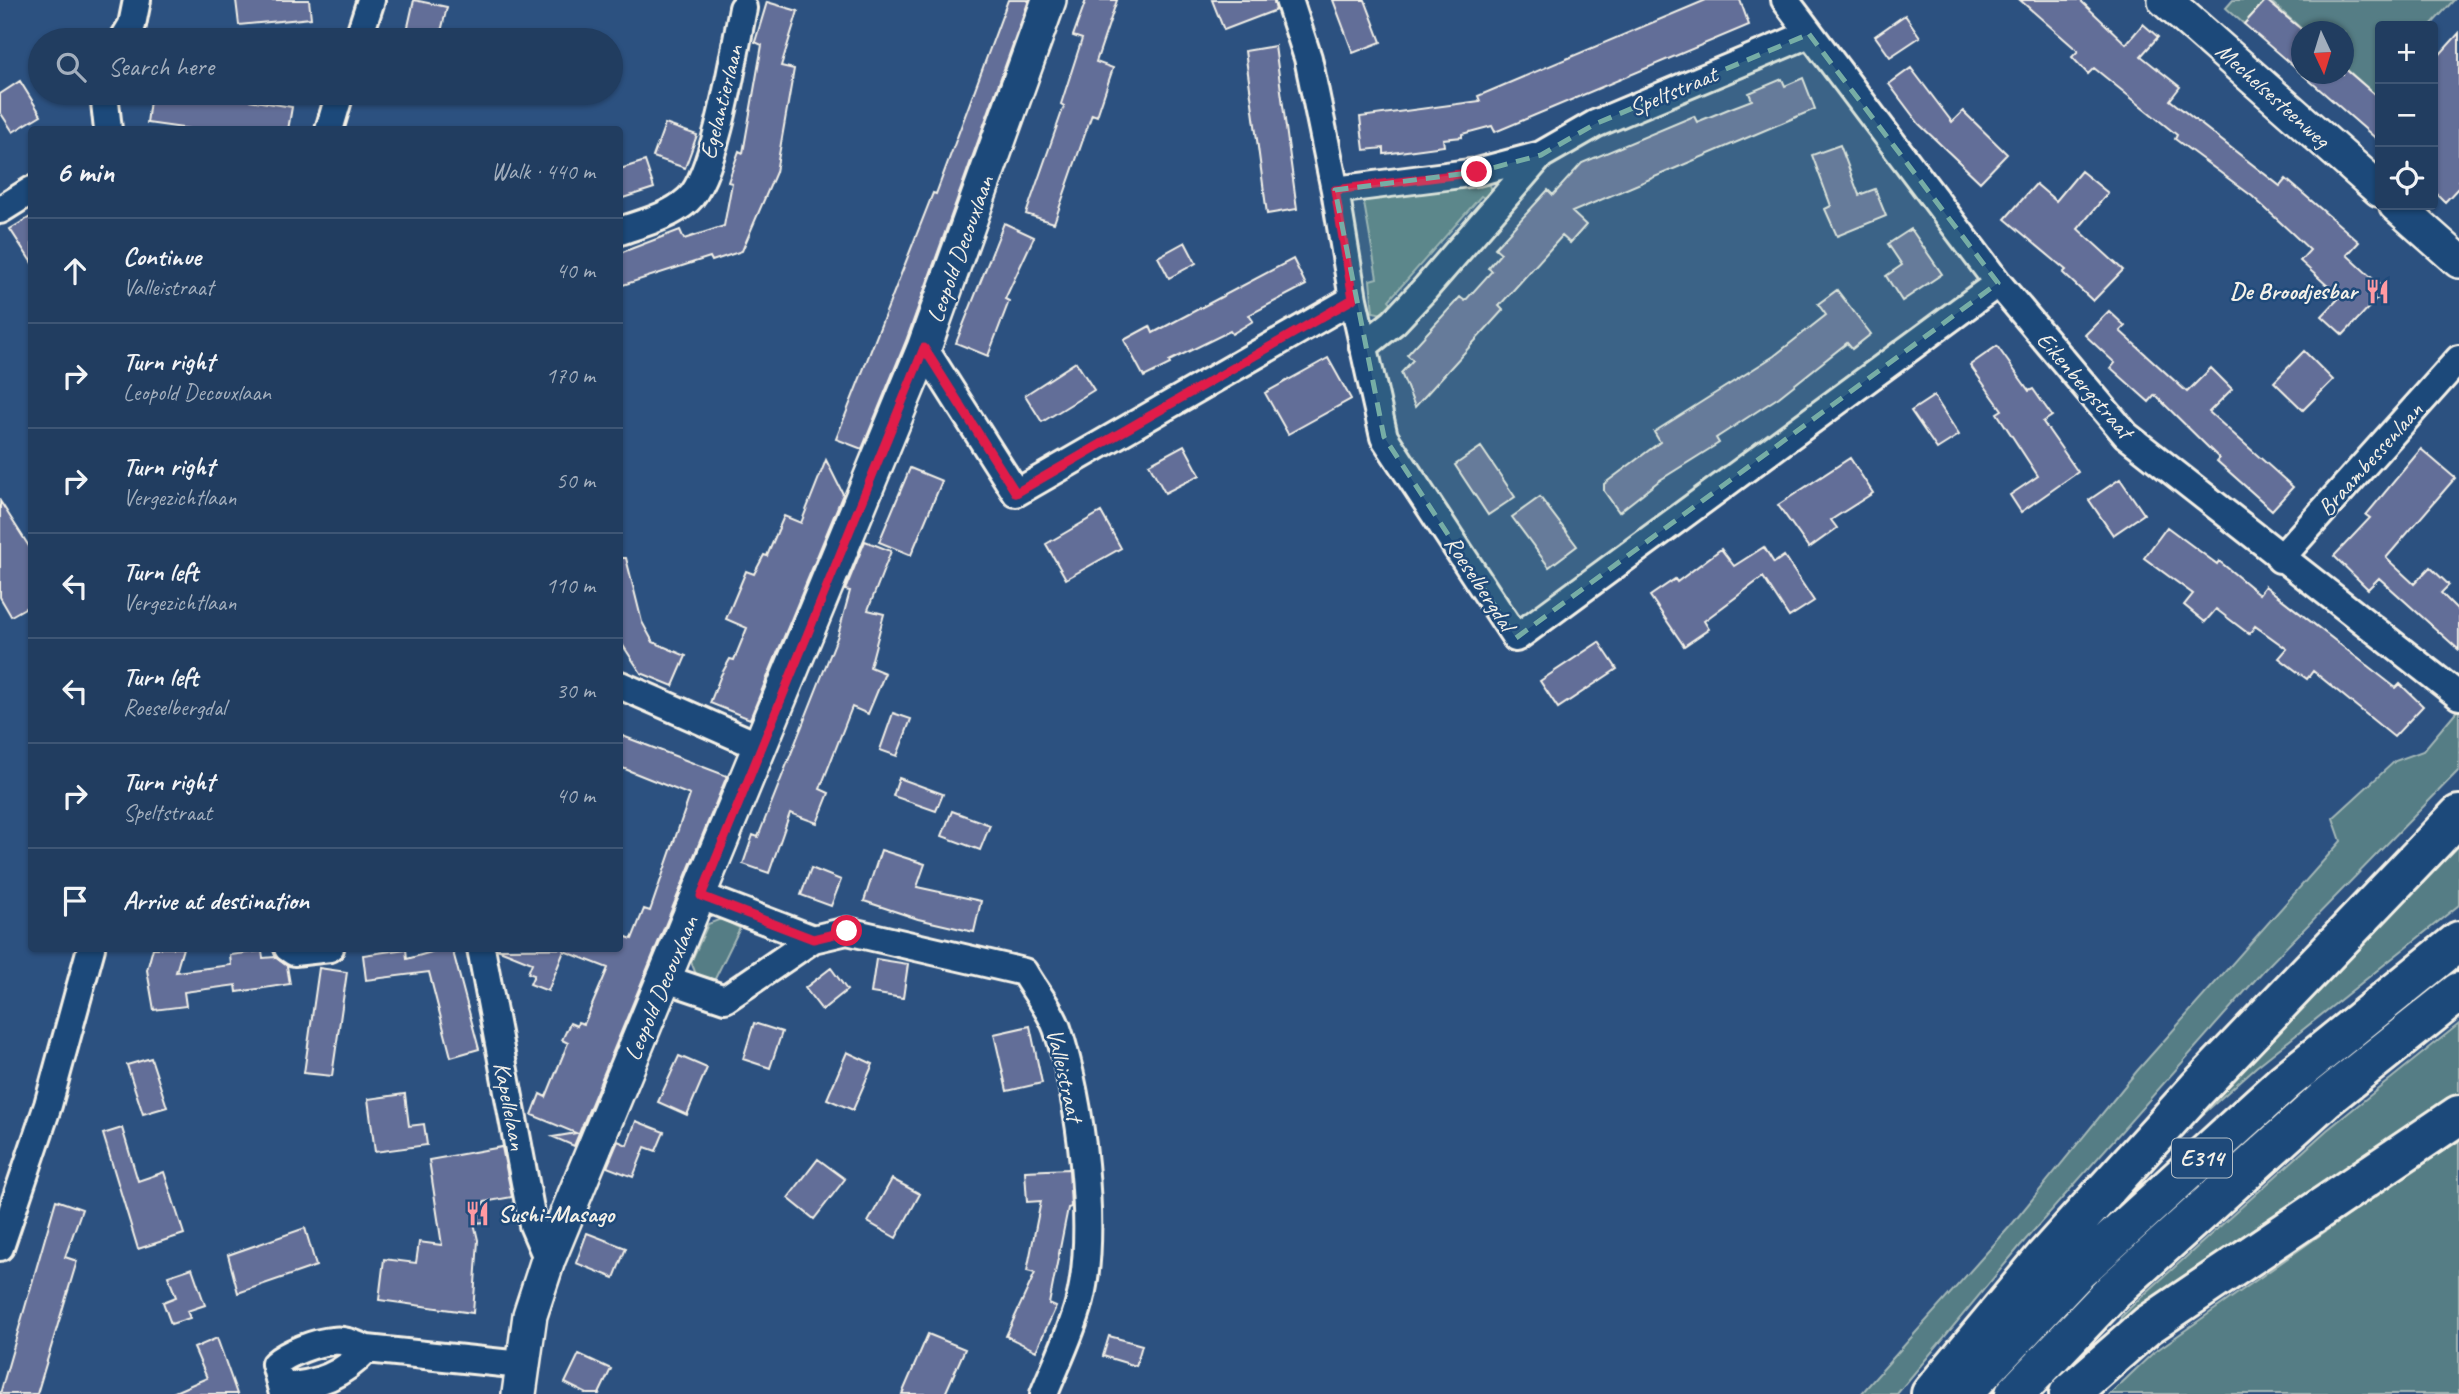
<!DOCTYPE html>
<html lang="en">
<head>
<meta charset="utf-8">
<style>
	body { margin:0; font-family:Caveat,sans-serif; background:#2d4869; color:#f1f3f6 }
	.controls { position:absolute; right:21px; top:21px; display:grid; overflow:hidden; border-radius:7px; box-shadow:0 2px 5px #0004 }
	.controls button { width:63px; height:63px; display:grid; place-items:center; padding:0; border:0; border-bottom:2px solid #3e5675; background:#213d60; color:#f1f3f6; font:35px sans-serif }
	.compass { position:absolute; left:2291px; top:21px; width:63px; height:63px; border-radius:50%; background:#213d60; box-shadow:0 2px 5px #0004; rotate:176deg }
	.stop { position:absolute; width:21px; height:21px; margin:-16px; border:5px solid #e11d48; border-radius:50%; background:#fff }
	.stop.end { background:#e11d48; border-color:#fff; box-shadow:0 2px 7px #0008 }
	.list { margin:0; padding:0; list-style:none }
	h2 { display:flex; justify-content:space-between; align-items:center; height:91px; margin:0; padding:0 28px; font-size:30px }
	h2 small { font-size:23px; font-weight:400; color:#a2aebd }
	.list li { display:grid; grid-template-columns:46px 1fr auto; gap:21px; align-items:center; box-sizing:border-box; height:105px; padding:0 28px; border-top:2px solid #3e5675 }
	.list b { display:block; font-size:26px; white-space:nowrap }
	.list p { margin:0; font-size:23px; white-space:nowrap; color:#a2aebd }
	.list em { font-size:23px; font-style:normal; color:#a2aebd }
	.icon { flex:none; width:38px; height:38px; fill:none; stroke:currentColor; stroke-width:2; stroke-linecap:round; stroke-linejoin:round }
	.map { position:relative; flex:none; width:2459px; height:1394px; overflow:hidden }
	.search { position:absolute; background:#213d60; box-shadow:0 2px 5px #0004; left:28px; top:28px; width:595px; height:77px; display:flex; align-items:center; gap:18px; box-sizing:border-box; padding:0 24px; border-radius:38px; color:#a2aebd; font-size:26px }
	.panel { position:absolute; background:#213d60; box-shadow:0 2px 5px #0004; left:28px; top:126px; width:595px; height:826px; border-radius:7px }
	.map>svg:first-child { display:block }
	.green { fill:#547d85; stroke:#a4b7b6; stroke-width:2 }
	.building { fill:#626e98; stroke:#f4f1e8; stroke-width:2 }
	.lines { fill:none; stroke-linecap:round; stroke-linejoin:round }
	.minor-casing { stroke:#f4f1e8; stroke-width:32 }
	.tertiary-casing { stroke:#f4f1e8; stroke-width:38 }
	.motorway-casing { stroke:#f4f1e8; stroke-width:44 }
	.minor { stroke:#1f4a7a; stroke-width:26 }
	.tertiary { stroke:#1f4a7a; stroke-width:33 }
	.motorway { stroke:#1f4a7a; stroke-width:38 }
	.route { stroke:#e11d48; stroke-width:9 }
	.marked { fill:#76ada5; fill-opacity:0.2; stroke:#76ada5; stroke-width:5; stroke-dasharray:14 9; stroke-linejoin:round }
	.labels { text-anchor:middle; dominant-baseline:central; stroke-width:5; stroke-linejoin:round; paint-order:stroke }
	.shield { fill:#1f4a7a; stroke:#b4bfc7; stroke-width:2 }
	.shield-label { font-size:23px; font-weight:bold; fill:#f4f1e8 }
	.street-label { font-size:24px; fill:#f4f1e8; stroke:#1f4a7a }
	.poi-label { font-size:24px; font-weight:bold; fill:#f4f1e8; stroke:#1f4a7a; text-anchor:end }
</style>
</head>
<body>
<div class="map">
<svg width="2459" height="1394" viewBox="0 0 2459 1394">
	<rect width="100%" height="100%" fill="#2c5180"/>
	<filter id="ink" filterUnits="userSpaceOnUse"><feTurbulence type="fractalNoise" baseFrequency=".0143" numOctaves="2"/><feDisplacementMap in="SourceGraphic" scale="14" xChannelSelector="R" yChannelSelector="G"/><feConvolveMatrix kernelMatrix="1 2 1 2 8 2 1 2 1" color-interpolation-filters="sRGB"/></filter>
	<g filter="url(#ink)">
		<!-- green -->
		<path class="green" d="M2233,0H2266L2244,24L2226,8Z
			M2269,0H2454L2430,26H2380V99L2344,67V32L2304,31Z
			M1488,181L1493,192L1486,199L1481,196L1389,300L1393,305L1383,314L1373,312L1370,280L1377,278L1363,197Z
			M2459,708V770L2263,971L2020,1246L1897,1394H1861L2013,1223L2137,1071L2341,841L2333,818L2395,761L2423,751Z
			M2459,834V905L2256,1067L2182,1133Z
			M721,919L740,928L712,985L698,979L691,962L708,924Z
			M2459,1024V1096L2336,1175L2120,1325L2121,1317L2136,1302L2327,1130Z
			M2459,1141V1394H2110L2153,1353L2384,1190Z"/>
		<!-- building -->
		<path class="building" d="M236,0H309L311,18L239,25Z
			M414,0L447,7L439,40H405Z
			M1008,0H1029L906,341L862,449L836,439L933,193L936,194Z
			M1086,0H1117L1096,62L1113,68L1097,116L1092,114L1054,223L1026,214L1064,106L1061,104L1082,39L1073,36Z
			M1212,0H1274L1276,10L1224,30Z
			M1333,0H1365L1381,42L1353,53Z
			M1706,0H1740L1749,25L1495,132L1492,126L1462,134V137L1443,139L1444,146L1384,154V148L1364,150L1360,117L1480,101L1478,96Z
			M2020,0H2080L2126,44L2143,24L2158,37L2141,56L2180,87L2170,100L2280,186L2286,179L2335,221L2359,242L2347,255L2385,290L2343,335L2322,316L2340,297L2300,261L2310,250L2252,196L2175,139L2177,135L2094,68L2088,74L2072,57L2078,51Z
			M2266,0L2301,29V73L2244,24Z
			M767,2L798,11L781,66L794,69L776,172L742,251L712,261L710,257L620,286V253L680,230L684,239L724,226L732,183L728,182L739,151L743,153L762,45L755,42Z
			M1905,15L1920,37L1890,57L1875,36Z
			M2459,33V187L2445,202L2433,190V62Z
			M1275,46L1297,209L1267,214L1245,51Z
			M2343,67L2380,99V142L2302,74H2343Z
			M1911,68L1952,122L1963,111L2007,154L1980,182L1919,124L1889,84Z
			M1803,78L1815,109L1572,212L1586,225L1570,243L1562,236L1499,306L1503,310L1415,407L1401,373L1413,360L1407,355L1460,297L1465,301L1492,271L1488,268L1501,253L1495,248L1548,190L1553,195L1582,163L1694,116L1697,122L1731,108L1752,100L1749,93L1782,79L1785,86Z
			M20,81L41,115L13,132L0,112V94Z
			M151,93H206L292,107L288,130H197L147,123Z
			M665,124L697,135L685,168L653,157Z
			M1840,145L1859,195L1875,189L1886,216L1837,236L1825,209L1831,206L1812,155Z
			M645,161L654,188L620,199V169Z
			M2081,171L2108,193L2078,229L2123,270L2093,301L2063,273L2066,270L2005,219L2036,184L2056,201Z
			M32,216V263L10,229Z
			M1004,223L1034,237L1005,299L1009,301L988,356L956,343Z
			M1911,229L1942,274L1902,301L1886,276L1902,265L1888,244Z
			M1185,242L1196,263L1169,278L1158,257Z
			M1293,259L1306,285L1249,315L1253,321L1232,334L1230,331L1169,361L1170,364L1144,377L1124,340L1150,326L1153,333Z
			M1837,290L1871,334L1852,349L1847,343L1779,397L1716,438L1719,443L1660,480L1619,512L1604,491V484L1660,442L1654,432L1774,356L1826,315L1818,304Z
			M2109,311L2125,326L2120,331L2187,392L2211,368L2232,389L2209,412L2293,487L2272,510L2217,461L2219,458L2155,395L2149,402L2111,368L2115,363L2085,335Z
			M1997,346L2029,391L2033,389L2052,416L2043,422L2078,472L2021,512L2010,495L2038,476L1997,413L2002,410L1970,365Z
			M2304,351L2333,380L2303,410L2274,382Z
			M1328,358L1351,399L1288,434L1265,393Z
			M1076,362L1094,390L1042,422L1025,395Z
			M1934,396L1959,435L1937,449L1911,411Z
			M1184,445L1200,475L1165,493L1149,464Z
			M1481,447L1515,497L1488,515L1455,465Z
			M2421,449L2455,478L2386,558L2414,584L2430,567L2449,585L2441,593L2459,611V650L2379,578L2368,589L2334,556L2370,518L2366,515Z
			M1850,458L1873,493L1831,520L1837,528L1809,548L1778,505Z
			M826,460L843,494L750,719L710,703L721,675L730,659L734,660L747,628L726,619L746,571L754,574L764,555L767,556L784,516L801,523Z
			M910,468L942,481L911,555L879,542Z
			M2120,479L2144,514L2113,535L2089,500Z
			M1540,497L1577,546L1549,567L1512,517Z
			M0,501L32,551V604L11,616L0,597Z
			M1101,512L1121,548L1066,579L1046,544Z
			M2167,527L2217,564L2219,561L2259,594L2265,586L2396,688L2400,684L2423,706L2394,737L2313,671L2307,679L2279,658L2287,649L2255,626L2249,634L2216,609L2205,622L2184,605L2193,594L2144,558Z
			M865,541L891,551L868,610L884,614L870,667L885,673L868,714L852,707L820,789L829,793L817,823L790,813L769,873L743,864L753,835L758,837L838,635L850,591L845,590Z
			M1764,547L1774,563L1784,556L1814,601L1789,617L1763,577L1704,621L1709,629L1684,646L1650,596L1675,579L1677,582L1721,549L1734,566Z
			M620,558H626L642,622L653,642L686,656L673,686L641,673L620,641Z
			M1599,642L1617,669L1558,708L1540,681Z
			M893,713L911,719L897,756L880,750Z
			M620,735L727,776L574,1146L553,1137L576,1133L532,1115L540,1094L546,1097L568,1043L562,1040L570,1023L577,1026L578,1022L584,1024L608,968L564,951L548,991L530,984L534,975L528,973L532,963L497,949L620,948L621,935L632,939L644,909L650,911L690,795L620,767Z
			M899,778L943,794L936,811L893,796Z
			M952,811L990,825L980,850L942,836Z
			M881,850L925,864L917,887L981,901L974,932L918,919L864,901Z
			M811,868L841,880L831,906L801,895Z
			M153,948H183L176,972L231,965L230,955L262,951L263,958L275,957L287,966L290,984L237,992L236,985L184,992L186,1006L154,1010L147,970Z
			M446,948H452L479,1049L451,1057L429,972L366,980L363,955L406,949L407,959Z
			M876,959L908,964L903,998L871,993Z
			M319,968L347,972L332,1076L304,1073Z
			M831,968L847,990L822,1010L805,988Z
			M754,1023L782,1032L770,1068L743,1059Z
			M1030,1026L1042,1083L1007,1091L994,1034Z
			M847,1052L873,1064L853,1110L827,1099Z
			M679,1056L707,1068L687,1115L658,1102Z
			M151,1058L167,1107L143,1114L127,1065Z
			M405,1094L409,1126L424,1124L427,1145L375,1152L368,1099Z
			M636,1121L664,1132L656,1151L645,1147L633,1177L607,1167L618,1141L627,1145Z
			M122,1128L138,1181L164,1172L184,1234L138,1249L103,1134Z
			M502,1147L512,1197L484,1202L487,1222L474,1223L478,1240L473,1313L379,1300L384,1259L416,1263L419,1242L442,1245L429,1160Z
			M818,1159L845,1179L814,1219L788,1198Z
			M1069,1169L1071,1207L1068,1208L1049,1304L1056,1307L1036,1351L1006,1336L1035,1273L1027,1271L1041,1201L1027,1202L1025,1171Z
			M892,1179L920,1194L896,1238L868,1222Z
			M56,1200L82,1209L65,1257L77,1261L37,1394H0Z
			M305,1228L316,1266L238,1293L228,1255Z
			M587,1233L626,1248L614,1278L576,1263Z
			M192,1268L205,1305L187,1311L190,1318L171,1324L163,1302L176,1297L168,1276Z
			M928,1334L965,1349L945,1394H902Z
			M1109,1336L1142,1345L1136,1366L1103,1356Z
			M217,1338L237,1394H170L207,1378L194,1348Z
			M579,1354L611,1369L599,1394H587L565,1383Z"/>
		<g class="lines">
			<defs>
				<path id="minor" d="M1289,0L1308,58L1335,190L1353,299L1384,437L1516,638L1998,283
					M1785,0L1998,283L2126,435L2459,696
					M123,40L132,25L137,0
					M358,40L371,0
					M104,93L108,130
					M329,130L340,93
					M1335,190L1477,172L1541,155
					M0,210L32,190
					M620,231C643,223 669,217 688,200C716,175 735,48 743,8
					M1363,347L1394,322L1425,289L1541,155L1595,124L1809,34
					M924,348L1016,493L1353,299
					M2280,559L2459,359
					M620,685L761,747
					M701,896L813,939L847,931L1024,972C1034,990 1050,1009 1057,1028C1081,1097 1098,1233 1079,1304C1071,1334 1056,1364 1044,1394
					M288,948L294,952L330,948
					M481,948L533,1225L548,1260
					M663,978L725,999L813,939
					M0,1247L48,1105L91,948
					M283,1387C320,1384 341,1376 367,1349
					M283,1394L275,1364C287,1353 316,1342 333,1341C345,1339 356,1345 367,1349L521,1365"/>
				<path id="tertiary" d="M2165,0L2380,190
					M2396,205L2459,261
					M519,1394L530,1315L548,1260L924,348L1049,0"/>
				<path id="motorway" d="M1931,1394L2045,1257L2197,1089L2459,815
					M1962,1394L2078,1271L2286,1081L2459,941
					M2015,1394L2114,1290L2325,1099L2459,992
					M2069,1394L2148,1325L2459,1115"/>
			</defs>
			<!-- minor casing -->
			<use href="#minor" class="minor-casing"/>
			<!-- tertiary casing -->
			<use href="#tertiary" class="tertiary-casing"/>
			<!-- motorway casing -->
			<use href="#motorway" class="motorway-casing"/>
			<!-- minor -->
			<use href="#minor" class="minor"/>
			<!-- tertiary -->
			<use href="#tertiary" class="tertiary"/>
			<!-- motorway -->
			<use href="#motorway" class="motorway"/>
		</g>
	</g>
	<g class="lines" filter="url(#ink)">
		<!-- route -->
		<path class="route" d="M847,931L813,939L701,896L924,348L1016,493L1353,299L1335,190L1477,172"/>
	</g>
	<!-- marked area -->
	<path class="marked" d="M1809,34L1998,283L1516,638L1384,437L1335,190L1477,172L1541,155L1595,124Z"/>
	<!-- icons -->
	<defs>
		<symbol id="restaurant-bare" viewBox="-9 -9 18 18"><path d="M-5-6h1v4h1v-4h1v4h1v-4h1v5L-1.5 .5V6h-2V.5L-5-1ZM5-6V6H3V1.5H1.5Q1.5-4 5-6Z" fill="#ff9aa2" stroke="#1f4a7a" stroke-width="2.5" paint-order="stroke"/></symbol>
	</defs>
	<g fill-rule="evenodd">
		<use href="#restaurant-bare" x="2360" y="274" width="35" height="35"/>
		<use href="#restaurant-bare" x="460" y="1196" width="35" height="35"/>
	</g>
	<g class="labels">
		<!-- shield labels -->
		<rect class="shield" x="2172" y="1138.5" width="60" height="39" rx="5"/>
		<g class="shield-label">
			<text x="2202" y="1158">E314</text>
		</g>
		<!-- street labels -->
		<g class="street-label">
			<text transform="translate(1673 91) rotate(-23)">Speltstraat</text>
			<text transform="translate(2273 95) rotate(42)">Mechelsesteenweg</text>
			<text transform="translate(721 102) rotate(-76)">Egelantierlaan</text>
			<text transform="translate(960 249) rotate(-70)">Leopold Decouxlaan</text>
			<text transform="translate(2085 385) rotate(49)">Eikenbergstraat</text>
			<text transform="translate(2370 459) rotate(-48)">Braambessenlaan</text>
			<text transform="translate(1480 583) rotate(57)">Roeselbergdal</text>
			<text transform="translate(661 988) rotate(-67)">Leopold Decouxlaan</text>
			<text transform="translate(1065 1075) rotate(77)">Valleistraat</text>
			<text transform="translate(510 1106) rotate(79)">Kapellelaan</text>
		</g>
		<!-- poi labels -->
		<g class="poi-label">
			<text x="2357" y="291">De Broodjesbar</text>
			<text x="498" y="1214" text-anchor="start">Sushi-Masago</text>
		</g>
	</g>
</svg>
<div class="controls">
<button>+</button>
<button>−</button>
<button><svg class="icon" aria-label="locate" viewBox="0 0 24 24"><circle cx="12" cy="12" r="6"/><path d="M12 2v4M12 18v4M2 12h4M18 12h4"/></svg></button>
</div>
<svg class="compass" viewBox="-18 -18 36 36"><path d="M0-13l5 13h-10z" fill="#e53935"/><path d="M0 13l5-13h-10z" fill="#a2aebd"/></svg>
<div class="stop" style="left:847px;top:931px"></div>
<div class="stop end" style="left:1477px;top:172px"></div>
<div class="search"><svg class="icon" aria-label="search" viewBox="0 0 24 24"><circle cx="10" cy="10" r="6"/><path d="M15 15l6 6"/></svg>Search here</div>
<section class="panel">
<h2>6 min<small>Walk · 440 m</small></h2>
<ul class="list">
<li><svg class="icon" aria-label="ahead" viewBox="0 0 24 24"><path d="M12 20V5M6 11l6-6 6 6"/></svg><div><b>Continue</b><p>Valleistraat</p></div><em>40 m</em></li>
<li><svg class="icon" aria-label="right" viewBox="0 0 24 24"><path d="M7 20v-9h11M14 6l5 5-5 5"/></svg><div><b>Turn right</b><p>Leopold Decouxlaan</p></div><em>170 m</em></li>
<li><svg class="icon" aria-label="right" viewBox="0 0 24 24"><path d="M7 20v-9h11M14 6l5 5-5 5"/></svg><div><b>Turn right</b><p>Vergezichtlaan</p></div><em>50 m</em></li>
<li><svg class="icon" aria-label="left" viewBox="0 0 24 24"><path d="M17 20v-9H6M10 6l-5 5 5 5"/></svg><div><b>Turn left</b><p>Vergezichtlaan</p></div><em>110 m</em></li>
<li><svg class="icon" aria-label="left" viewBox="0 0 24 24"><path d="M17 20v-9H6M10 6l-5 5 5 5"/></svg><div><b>Turn left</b><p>Roeselbergdal</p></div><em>30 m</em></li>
<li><svg class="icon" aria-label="right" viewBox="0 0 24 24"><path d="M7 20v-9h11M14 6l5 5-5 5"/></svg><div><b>Turn right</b><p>Speltstraat</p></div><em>40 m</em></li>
<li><svg class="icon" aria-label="arrive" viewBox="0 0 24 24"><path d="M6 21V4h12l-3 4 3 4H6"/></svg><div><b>Arrive at destination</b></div></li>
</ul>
</section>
</div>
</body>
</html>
